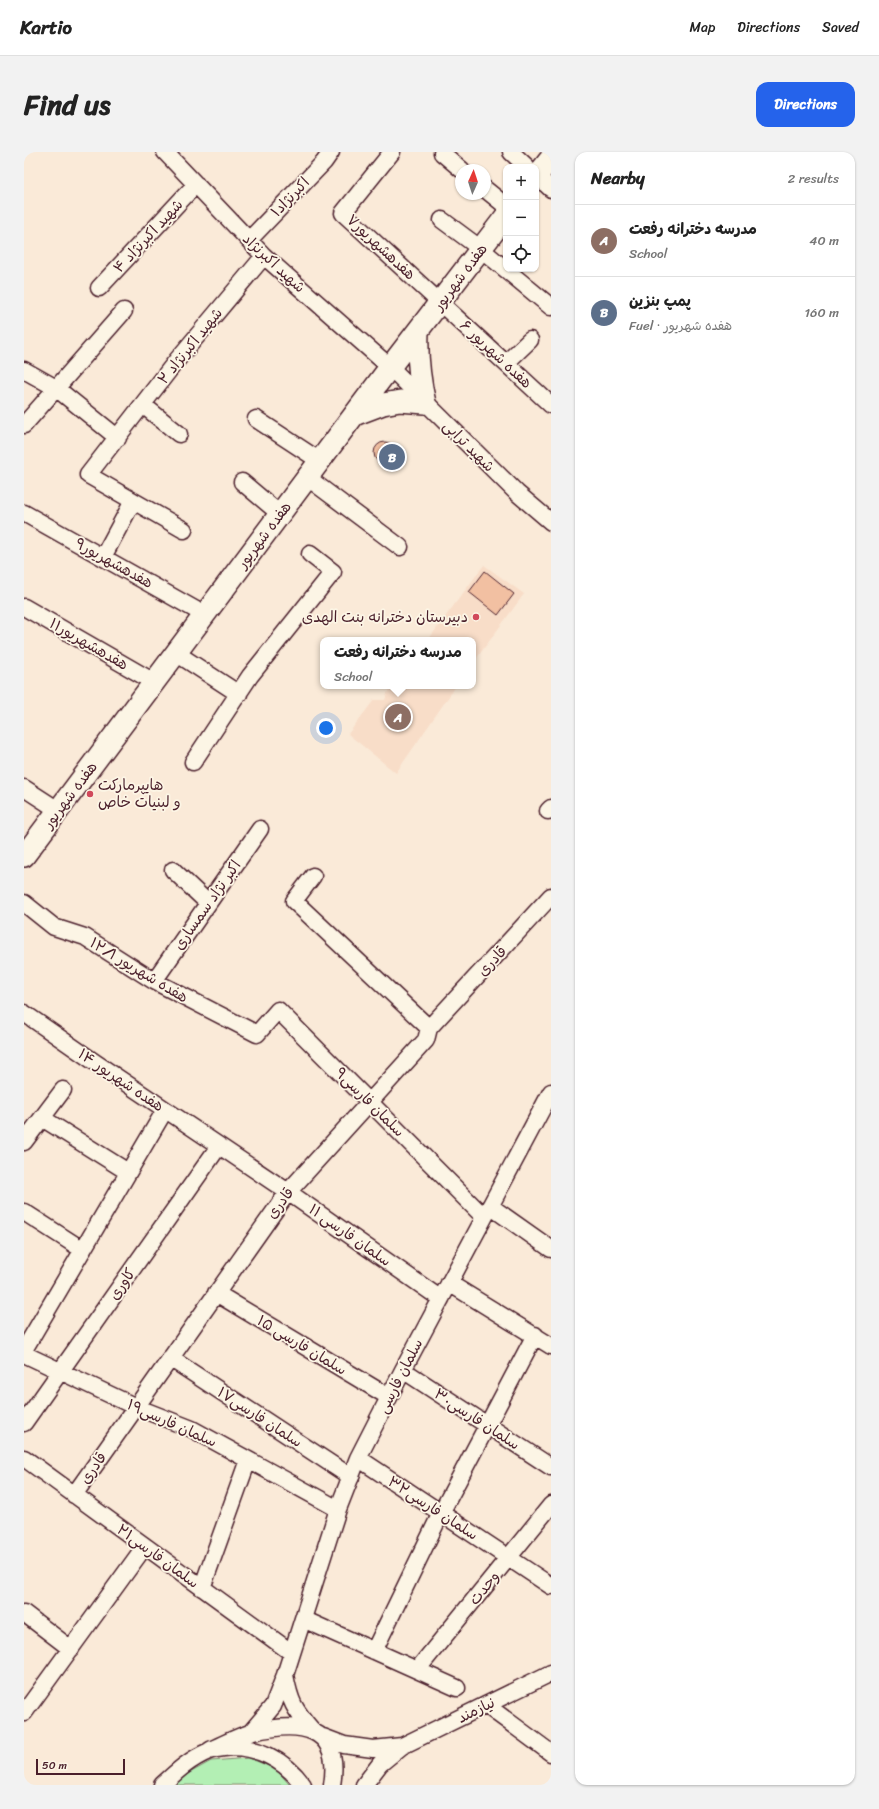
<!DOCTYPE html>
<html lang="en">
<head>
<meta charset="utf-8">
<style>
	body { margin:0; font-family:Sriracha,"Playpen Sans Arabic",sans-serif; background:#f2f2f2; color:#222 }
	.controls { position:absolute; right:12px; top:12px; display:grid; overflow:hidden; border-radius:8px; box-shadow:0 1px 3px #0004 }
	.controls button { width:36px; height:36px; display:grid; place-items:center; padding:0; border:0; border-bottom:1px solid #e0e0e0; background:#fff; color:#222; font:20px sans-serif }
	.compass { position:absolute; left:431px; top:12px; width:36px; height:36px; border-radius:50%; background:#fff; box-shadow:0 1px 3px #0004; rotate:3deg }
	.scale { position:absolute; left:12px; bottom:10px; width:89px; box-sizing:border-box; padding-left:4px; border:2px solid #4a1f2b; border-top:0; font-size:11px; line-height:14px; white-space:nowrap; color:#4a1f2b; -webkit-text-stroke:3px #fcf5e5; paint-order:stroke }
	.you { position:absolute; left:302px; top:576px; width:14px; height:14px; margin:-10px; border:3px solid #fff; border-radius:50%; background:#1a73e8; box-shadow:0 0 0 6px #1a73e833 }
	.badge { display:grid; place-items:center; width:26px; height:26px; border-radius:50%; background:#2563eb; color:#fff; font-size:13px; font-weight:700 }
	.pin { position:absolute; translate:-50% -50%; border:2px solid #fff; box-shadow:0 1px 4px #0006 }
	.popup { position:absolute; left:296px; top:485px; width:156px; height:52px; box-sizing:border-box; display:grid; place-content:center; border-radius:8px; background:#fff; filter:drop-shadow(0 1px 3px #0005); font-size:13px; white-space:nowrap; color:#767676 }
	.popup b { font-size:15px; color:#222 }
	.popup::after { content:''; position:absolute; left:50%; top:100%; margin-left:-8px; border:8px solid transparent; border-top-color:#fff }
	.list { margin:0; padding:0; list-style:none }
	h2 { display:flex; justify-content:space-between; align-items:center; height:52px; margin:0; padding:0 16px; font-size:17px }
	h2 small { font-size:13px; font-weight:400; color:#767676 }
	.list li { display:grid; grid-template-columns:26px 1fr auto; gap:12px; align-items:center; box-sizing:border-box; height:72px; padding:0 16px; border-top:1px solid #e0e0e0 }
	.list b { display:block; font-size:15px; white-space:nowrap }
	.list p { margin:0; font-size:13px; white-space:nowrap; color:#767676 }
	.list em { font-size:13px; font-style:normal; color:#767676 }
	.icon { flex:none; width:22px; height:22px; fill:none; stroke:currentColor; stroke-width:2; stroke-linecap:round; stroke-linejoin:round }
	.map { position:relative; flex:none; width:527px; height:1633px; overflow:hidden; border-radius:12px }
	header { display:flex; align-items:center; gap:24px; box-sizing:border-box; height:56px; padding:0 20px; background:#fff; border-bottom:1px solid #e0e0e0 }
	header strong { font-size:19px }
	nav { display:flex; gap:22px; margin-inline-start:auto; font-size:14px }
	.intro { display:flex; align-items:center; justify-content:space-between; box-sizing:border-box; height:96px; padding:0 24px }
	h1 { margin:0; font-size:28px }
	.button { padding:10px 18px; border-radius:12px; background:#2563eb; color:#fff; font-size:14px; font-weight:700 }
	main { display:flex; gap:24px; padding:0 24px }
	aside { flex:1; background:#fff; border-radius:12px; box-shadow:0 1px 3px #0004 }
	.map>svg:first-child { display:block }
	.built { fill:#f8ddc8 }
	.green { fill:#b3efb4; stroke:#7e8770 }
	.building { fill:#f2c0a2; stroke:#4a1f2b }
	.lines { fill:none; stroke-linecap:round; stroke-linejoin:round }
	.minor-casing { stroke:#4a1f2b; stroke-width:19 }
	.major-casing { stroke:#4a1f2b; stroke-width:24 }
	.minor { stroke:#fcf5e5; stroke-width:16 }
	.major { stroke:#fcf5e5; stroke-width:21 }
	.poi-dot { fill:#d1495b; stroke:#fcf5e5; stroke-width:1.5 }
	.labels { text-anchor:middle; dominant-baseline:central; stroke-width:3.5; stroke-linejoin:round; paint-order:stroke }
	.street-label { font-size:15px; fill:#4a1f2b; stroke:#fcf5e5 }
	.poi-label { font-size:15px; fill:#4a1f2b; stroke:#fcf5e5; text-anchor:end }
</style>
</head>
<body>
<header>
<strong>Kartio</strong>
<nav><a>Map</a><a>Directions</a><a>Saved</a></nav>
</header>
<div class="intro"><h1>Find us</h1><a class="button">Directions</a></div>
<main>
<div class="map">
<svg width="527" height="1633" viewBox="0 0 527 1633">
	<rect width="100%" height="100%" fill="#faead8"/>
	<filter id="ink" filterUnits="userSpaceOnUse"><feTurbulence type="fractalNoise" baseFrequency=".025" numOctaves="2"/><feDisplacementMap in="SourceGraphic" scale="8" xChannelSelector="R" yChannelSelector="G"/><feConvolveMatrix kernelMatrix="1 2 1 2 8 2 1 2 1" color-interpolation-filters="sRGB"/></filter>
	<g filter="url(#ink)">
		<!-- built -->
		<path class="built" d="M460,413L500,442L449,511V488H404Z
			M368,534H432L372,621L324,582L350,548H361L364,539Z"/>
		<!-- green -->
		<path class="green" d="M225,1606L252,1617L266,1633H149L153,1628L187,1609Z"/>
		<!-- building -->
		<path class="building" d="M350 301a11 11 0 1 1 22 0a11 11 0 1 1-22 0Z
			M461,419L490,442L474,463L445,440Z"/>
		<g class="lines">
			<defs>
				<path id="minor" d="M141,0L240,104L366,215L493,341L527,370
					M368,0L319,61L527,253
					M487,0L503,15
					M418,1L438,18
					M512,23L527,37
					M461,37L482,54
					M418,68L457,97L527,155
					M225,88L300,10L307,0
					M75,136L172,32
					M482,211L506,188
					M0,218L32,236L94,286
					M119,253L155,282
					M232,267L296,309
					M0,273L100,159
					M284,326L376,395
					M218,330L256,362
					M0,361L181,463
					M160,378L64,323L153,208L240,104
					M79,405L109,349
					M0,455L130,530
					M152,501L215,542
					M169,610L226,524L309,420L286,402
					M0,636L34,658
					M524,659L527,656
					M149,718L184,751
					M289,724L270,749L405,876
					M0,751L30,775L61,785L130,829L233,882L254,858L460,1065
					M130,829L236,677
					M0,861L72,911L264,1040L417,1147
					M18,966L104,1020
					M0,990L39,938
					M466,1054L527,1097
					M0,1060L59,1098
					M425,1131L527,1194
					M192,1141L365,1245
					M0,1198L141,958
					M0,1202L112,1255L168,1277L314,1357
					M146,1206L327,1325
					M379,1218L527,1315
					M0,1271L195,994
					M0,1306L268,1501
					M334,1306L527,1434
					M50,1343L264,1040L402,888L405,876L527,744
					M178,1436L224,1308
					M0,1461L47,1497
					M279,1467L433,1536
					M350,1499L417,1361L511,1183
					M393,1518L527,1353
					M261,1523C266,1550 270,1557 288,1578
					M462,1553L527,1601
					M0,1561L121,1394
					M227,1580L249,1554L261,1523L314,1357L334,1306L379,1218L527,940
					M299,1585L320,1593L349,1597L378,1594
					M186,1598C200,1592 214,1584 229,1580C275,1569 318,1573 308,1633
					M138,1633C153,1619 166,1607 185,1599C189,1597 195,1597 200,1596C231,1592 261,1608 279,1633
					M340,1633L356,1612L378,1594L527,1521"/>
				<path id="major" d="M512,25L527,6
					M330,263L359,252L376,249L401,251C395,226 393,204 394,179
					M0,704L366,215L482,64"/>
			</defs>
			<!-- minor casing -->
			<use href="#minor" class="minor-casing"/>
			<!-- major casing -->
			<use href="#major" class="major-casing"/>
			<!-- minor -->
			<use href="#minor" class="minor"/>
			<!-- major -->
			<use href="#major" class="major"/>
		</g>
	</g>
	<!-- markers -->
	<g class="poi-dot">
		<circle cx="452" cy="465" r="4"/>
		<circle cx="66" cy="642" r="4"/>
	</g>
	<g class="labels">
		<!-- street labels -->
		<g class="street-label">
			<text transform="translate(266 45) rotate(-46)">اکبرنژاد۱</text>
			<text transform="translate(124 84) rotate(-47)">شهید اکبرنژاد ۴</text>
			<text transform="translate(357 95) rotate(43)">هفدهشهریور۷</text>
			<text transform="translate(250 111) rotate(43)">شهید اکبرنژاد</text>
			<text transform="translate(436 125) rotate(-53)">هفده شهریور</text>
			<text transform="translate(166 194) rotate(-51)">شهید اکبرنژاد ۲</text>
			<text transform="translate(472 202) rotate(43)">هفده شهریور ۶</text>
			<text transform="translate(445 294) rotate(45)">شهید ترابی</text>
			<text transform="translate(240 383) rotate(-53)">هفده شهریور</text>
			<text transform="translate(90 411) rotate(29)">هفدهشهریور۹</text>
			<text transform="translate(65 492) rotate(30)">هفدهشهریور۱۱</text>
			<text transform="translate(46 643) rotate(-53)">هفده شهریور</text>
			<text transform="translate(183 753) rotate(-55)">اکبر نژاد سمساری</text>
			<text transform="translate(468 809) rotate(-47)">قادری</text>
			<text transform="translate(115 818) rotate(31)">هفده شهریور ۱۲/۱</text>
			<text transform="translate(97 928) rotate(34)">هفده شهریور ۱۴</text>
			<text transform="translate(346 950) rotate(45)">سلمان فارسی۹</text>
			<text transform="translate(256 1051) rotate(-53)">قادری</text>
			<text transform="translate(326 1083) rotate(35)">سلمان فارسی ۱۱</text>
			<text transform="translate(98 1132) rotate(-55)">کاوری</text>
			<text transform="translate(278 1193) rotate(31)">سلمان فارسی ۱۵</text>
			<text transform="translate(376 1224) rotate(-63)">سلمان فارسی</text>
			<text transform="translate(236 1265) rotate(33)">سلمان فارسی۱۷</text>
			<text transform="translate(453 1267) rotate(33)">سلمان فارسی۳۰</text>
			<text transform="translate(148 1271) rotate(24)">سلمان فارسی۱۹</text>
			<text transform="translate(69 1316) rotate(-55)">قادری</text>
			<text transform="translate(409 1356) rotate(33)">سلمان فارسی۳۲</text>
			<text transform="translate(134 1404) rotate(36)">سلمان فارسی۲۱</text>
			<text transform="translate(460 1436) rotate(-51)">وحدت</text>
			<text transform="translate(452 1558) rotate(-26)">نیازمند</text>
		</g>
		<!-- poi labels -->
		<g class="poi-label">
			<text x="444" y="465">دبیرستان دخترانه بنت الهدی</text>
			<text x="74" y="633" text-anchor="start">هایپرمارکت<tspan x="74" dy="17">و لبنیات خاص</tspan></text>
		</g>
	</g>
</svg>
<div class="controls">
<button>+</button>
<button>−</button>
<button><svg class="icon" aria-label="locate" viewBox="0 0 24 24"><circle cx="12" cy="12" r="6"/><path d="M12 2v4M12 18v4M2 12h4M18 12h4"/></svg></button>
</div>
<svg class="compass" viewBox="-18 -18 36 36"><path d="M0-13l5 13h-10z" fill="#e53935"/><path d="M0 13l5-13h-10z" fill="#767676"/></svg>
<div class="scale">50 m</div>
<div class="you"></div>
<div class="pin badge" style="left:374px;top:565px;background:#8d6e63">A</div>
<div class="popup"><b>مدرسه دخترانه رفعت</b>School</div>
<div class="pin badge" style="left:368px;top:305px;background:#5c6f8a">B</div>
</div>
<aside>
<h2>Nearby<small>2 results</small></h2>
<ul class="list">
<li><span class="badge" style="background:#8d6e63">A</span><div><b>مدرسه دخترانه رفعت</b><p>School</p></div><em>40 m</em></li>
<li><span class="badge" style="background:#5c6f8a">B</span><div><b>پمپ بنزین</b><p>Fuel · هفده شهریور</p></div><em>160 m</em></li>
</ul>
</aside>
</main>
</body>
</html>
